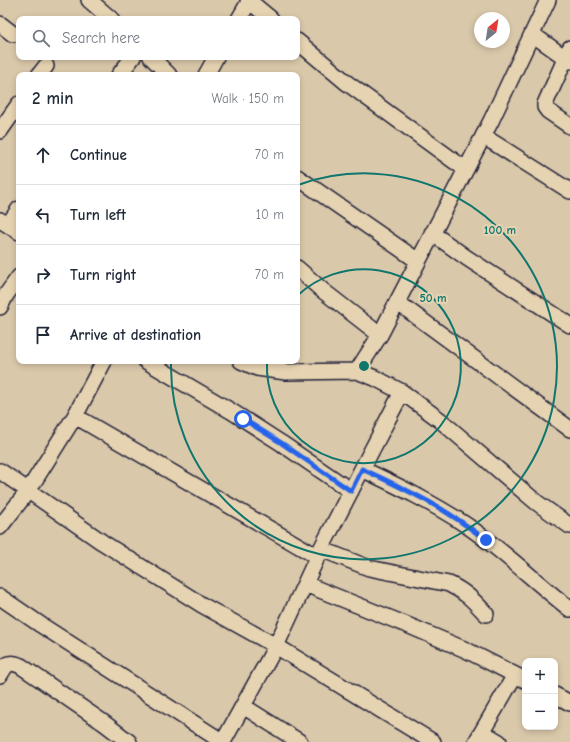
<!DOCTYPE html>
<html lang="en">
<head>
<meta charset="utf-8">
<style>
	body { margin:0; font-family:"Comic Neue",sans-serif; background:#f6f6f7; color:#1f2937 }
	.controls { position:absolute; right:12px; bottom:12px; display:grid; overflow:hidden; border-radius:8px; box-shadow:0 2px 6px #0003 }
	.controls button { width:36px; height:36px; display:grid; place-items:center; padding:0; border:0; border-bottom:1px solid #e0e1e3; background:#fff; color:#1f2937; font:20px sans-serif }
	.compass { position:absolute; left:474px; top:12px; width:36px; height:36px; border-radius:50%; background:#fff; box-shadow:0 2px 6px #0003; rotate:30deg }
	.stop { position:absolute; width:12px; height:12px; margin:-9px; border:3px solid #2563eb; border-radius:50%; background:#fff }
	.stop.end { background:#2563eb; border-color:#fff; box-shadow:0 1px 4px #0008 }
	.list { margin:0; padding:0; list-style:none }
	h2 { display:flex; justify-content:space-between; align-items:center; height:52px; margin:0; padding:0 16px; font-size:17px }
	h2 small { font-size:13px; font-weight:400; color:#747a83 }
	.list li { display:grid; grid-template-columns:26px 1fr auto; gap:12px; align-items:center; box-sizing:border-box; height:60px; padding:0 16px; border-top:1px solid #e0e1e3 }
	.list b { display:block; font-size:15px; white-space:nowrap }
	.list em { font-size:13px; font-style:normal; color:#747a83 }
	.icon { flex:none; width:22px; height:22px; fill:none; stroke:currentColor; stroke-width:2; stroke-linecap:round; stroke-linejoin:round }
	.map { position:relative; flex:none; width:570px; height:742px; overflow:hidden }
	.search { position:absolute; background:#fff; box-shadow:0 2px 6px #0003; left:16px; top:16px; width:284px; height:44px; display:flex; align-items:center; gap:10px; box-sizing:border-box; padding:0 14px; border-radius:8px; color:#747a83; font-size:15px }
	.panel { position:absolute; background:#fff; box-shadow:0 2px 6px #0003; left:16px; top:72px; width:284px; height:292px; border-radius:8px }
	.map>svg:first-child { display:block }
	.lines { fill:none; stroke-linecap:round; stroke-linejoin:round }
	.minor-casing { stroke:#22223b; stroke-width:18 }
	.minor { stroke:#e6d3b1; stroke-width:15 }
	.route { stroke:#2563eb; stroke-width:5 }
	.ring { fill:none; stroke:#0f766e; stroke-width:2 }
	.centre { fill:#0f766e; stroke:#e6d3b1; stroke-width:2 }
	.ring-label { font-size:12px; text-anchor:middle; font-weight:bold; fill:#0f766e; stroke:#e6d3b1; stroke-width:4; stroke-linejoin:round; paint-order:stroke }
</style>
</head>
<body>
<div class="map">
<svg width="570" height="742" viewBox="0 0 570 742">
	<rect width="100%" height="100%" fill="#dac8aa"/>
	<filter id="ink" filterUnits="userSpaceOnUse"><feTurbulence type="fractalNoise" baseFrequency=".025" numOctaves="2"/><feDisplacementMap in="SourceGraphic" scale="8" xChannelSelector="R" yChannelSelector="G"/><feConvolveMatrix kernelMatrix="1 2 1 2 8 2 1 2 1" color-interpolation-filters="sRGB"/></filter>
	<g filter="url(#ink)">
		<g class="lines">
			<defs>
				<path id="minor" d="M89,0L111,19
					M248,0L271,19
					M239,19L250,0
					M0,24L13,34
					M532,34L570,61
					M297,41L347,83L465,169
					M570,48L545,104V107L548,111L570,126
					M151,57L169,75
					M39,75L46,66
					M119,75L133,57
					M206,75L216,57
					M0,131L19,104
					M483,136L570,191
					M297,177L418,261
					M0,220L19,232
					M8,225L19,209
					M432,233L467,258L570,325
					M297,268L322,290L380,335
					M397,302L570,429
					M0,307L6,295L19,277
					M104,361L75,416L318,557
					M146,361L231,411L281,443L351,491
					M241,361L257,368L286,372L357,371L375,378L402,392L440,420L536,502L570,526
					M357,371L380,335L491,121L548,0
					M362,469C398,486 433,503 466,525C503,550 535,582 570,609
					M0,471L102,542L202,605L276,646L433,742
					M0,527L28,491L75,416
					M321,549L369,568L449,584C466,592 474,601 486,614
					M305,584L412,627L466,650L525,680
					M0,597L41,625L223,742
					M0,675C6,665 8,660 21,666L104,723L129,742
					M555,695L570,703
					M243,706L300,742
					M482,732L499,742
					M223,742L276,646L321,549L362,469L402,392
					M476,742L515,675"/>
			</defs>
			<!-- minor casing -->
			<use href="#minor" class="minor-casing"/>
			<!-- minor -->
			<use href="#minor" class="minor"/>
		</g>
	</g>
	<g class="lines" filter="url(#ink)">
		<!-- route -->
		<path class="route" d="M243,419L280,442L351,491L362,469C384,479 407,490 429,502C449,513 468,526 486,540"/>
	</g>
	<!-- distance rings -->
	<g class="ring">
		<path d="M297 296A97 97 0 1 1 267 362"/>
		<path d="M298 185A193 193 0 1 1 171 363"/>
	</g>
	<circle cx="364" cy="366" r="6" class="centre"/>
	<g class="ring-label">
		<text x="500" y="234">100 m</text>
		<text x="433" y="302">50 m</text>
	</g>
</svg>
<div class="controls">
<button>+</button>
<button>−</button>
</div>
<svg class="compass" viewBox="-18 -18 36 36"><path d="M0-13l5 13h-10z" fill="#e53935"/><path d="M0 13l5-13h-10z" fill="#747a83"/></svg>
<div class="stop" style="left:243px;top:419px"></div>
<div class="stop end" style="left:486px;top:540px"></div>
<div class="search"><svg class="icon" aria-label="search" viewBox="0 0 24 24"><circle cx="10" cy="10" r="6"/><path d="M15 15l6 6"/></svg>Search here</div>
<section class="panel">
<h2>2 min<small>Walk · 150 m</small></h2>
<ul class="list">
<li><svg class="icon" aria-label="ahead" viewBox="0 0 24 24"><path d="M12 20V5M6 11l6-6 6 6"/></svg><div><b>Continue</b></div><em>70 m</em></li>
<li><svg class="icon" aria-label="left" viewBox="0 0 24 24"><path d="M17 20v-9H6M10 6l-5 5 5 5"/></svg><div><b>Turn left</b></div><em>10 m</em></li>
<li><svg class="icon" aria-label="right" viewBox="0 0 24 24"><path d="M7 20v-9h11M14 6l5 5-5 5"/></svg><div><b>Turn right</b></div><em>70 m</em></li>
<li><svg class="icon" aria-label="arrive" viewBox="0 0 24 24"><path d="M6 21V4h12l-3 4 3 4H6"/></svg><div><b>Arrive at destination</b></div></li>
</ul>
</section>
</div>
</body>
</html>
